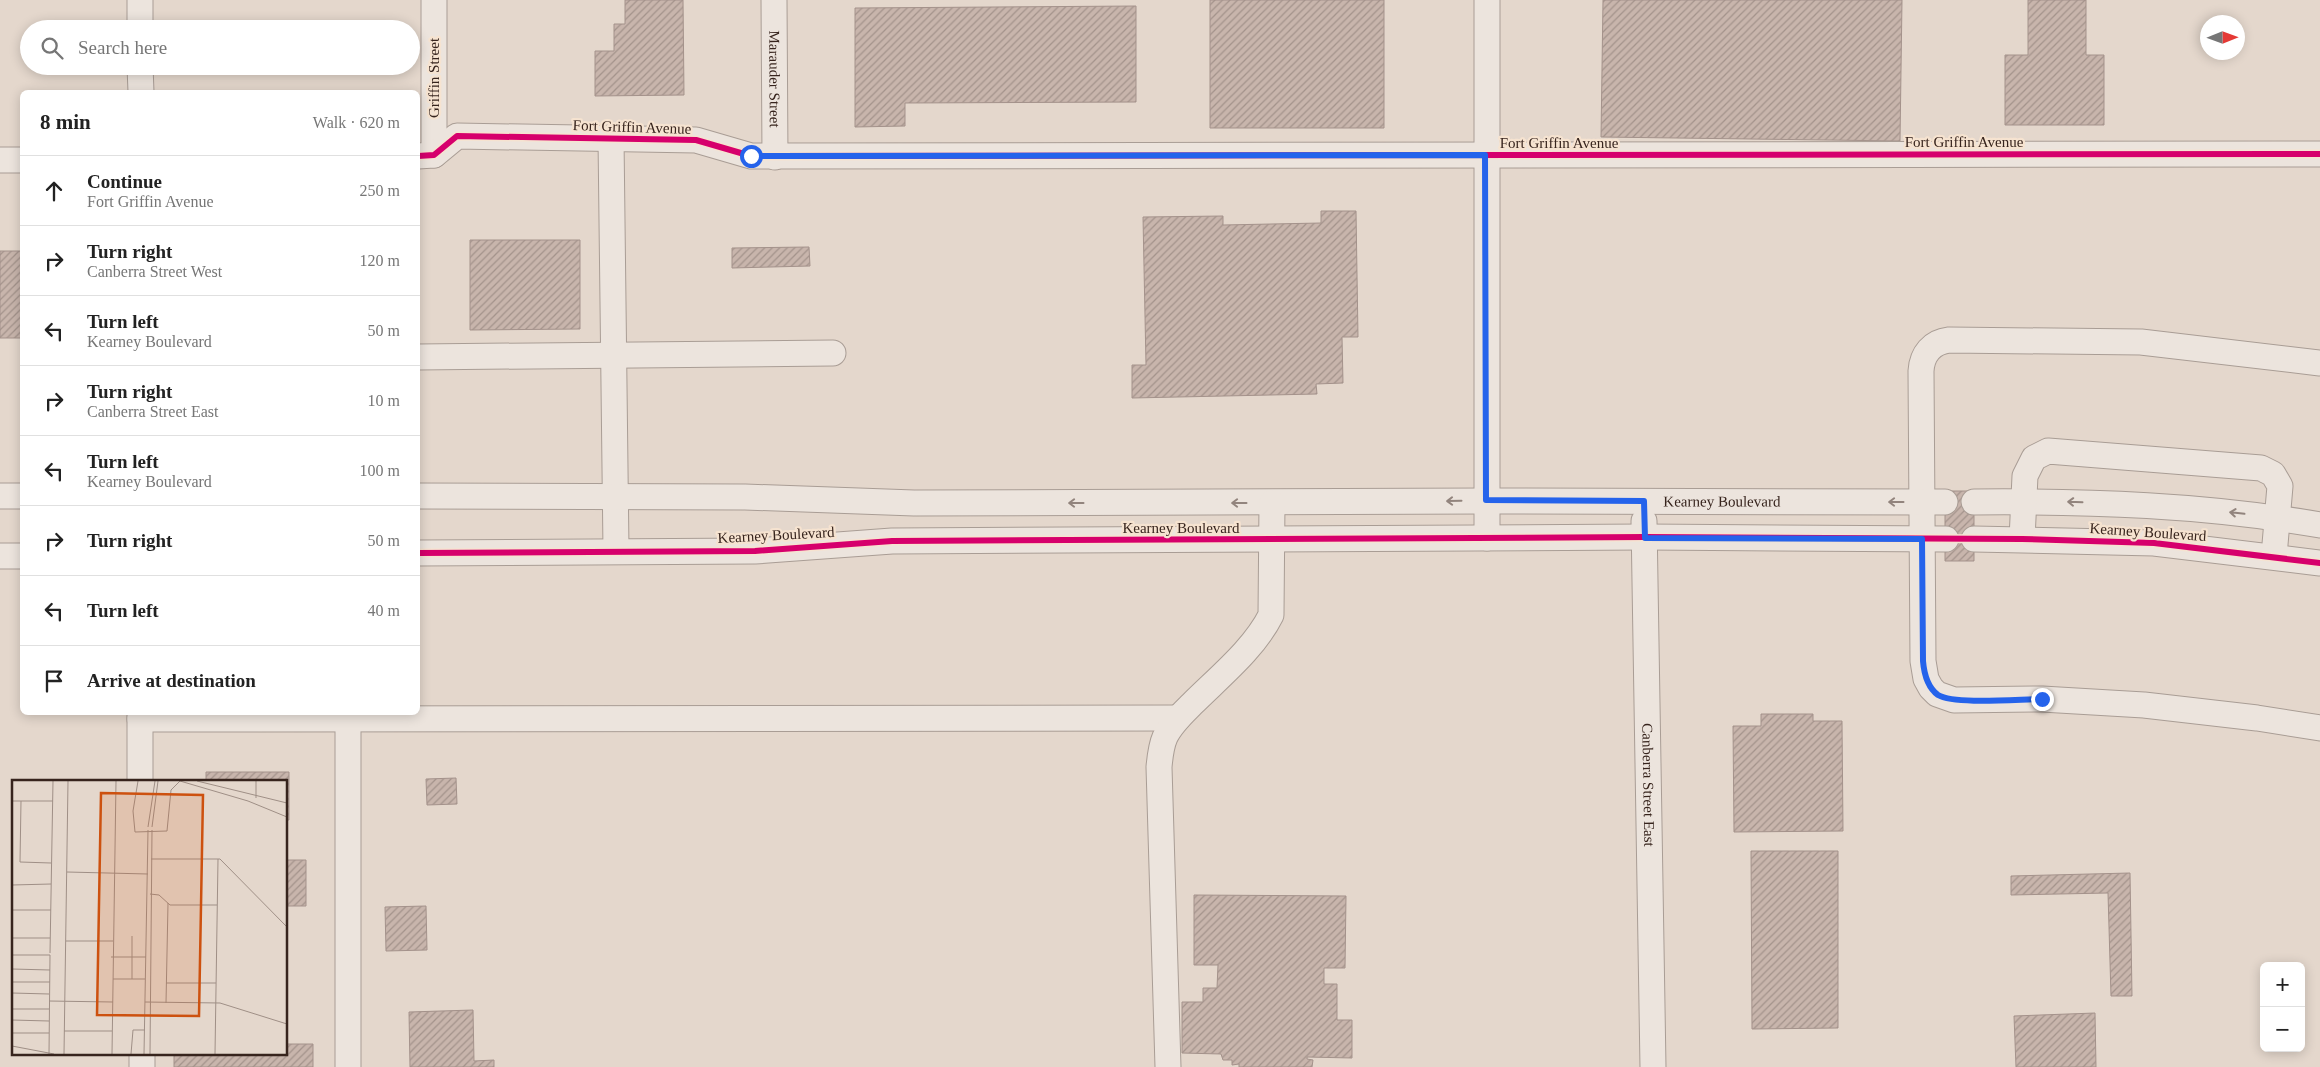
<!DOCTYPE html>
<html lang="en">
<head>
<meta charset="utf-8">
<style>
	body { margin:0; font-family:Georgia,serif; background:#f6f6f6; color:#222 }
	.controls { position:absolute; right:15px; bottom:15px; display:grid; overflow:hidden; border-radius:8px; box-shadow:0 2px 12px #0003 }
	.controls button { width:45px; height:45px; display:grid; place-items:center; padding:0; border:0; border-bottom:1px solid #e0e0e0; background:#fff; color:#222; font:25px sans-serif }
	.compass { position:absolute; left:2200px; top:15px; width:45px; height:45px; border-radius:50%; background:#fff; box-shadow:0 2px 12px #0003; rotate:89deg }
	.stop { position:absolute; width:15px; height:15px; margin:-11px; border:4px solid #2563eb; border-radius:50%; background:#fff }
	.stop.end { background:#2563eb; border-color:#fff; box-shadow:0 1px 5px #0008 }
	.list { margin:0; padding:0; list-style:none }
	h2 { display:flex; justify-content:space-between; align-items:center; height:65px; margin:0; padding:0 20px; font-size:21px }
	h2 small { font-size:16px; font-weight:400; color:#767676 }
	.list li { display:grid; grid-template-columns:32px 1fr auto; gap:15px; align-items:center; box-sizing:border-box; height:70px; padding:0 20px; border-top:1px solid #e0e0e0 }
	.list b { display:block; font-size:19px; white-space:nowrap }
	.list p { margin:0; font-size:16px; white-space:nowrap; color:#767676 }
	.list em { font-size:16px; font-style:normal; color:#767676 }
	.icon { flex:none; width:28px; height:28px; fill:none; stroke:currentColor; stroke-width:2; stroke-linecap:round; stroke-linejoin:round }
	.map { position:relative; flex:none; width:2320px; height:1067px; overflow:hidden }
	.search { position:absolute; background:#fff; box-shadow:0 2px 12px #0003; left:20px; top:20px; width:400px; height:55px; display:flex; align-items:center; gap:12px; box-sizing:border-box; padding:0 18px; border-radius:28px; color:#767676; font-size:19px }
	.panel { position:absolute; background:#fff; box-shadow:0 2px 12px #0003; left:20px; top:90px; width:400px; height:625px; border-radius:8px }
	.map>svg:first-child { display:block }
	.building { fill:url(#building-hatch); stroke:#a4928b }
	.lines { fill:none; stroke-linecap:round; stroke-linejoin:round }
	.minor-casing { stroke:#a99d95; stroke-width:27 }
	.minor { stroke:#ece4dd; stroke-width:25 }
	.cycleway-casing { stroke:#f6e3d0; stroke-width:9 }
	.cycleway { stroke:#d6006c; stroke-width:6 }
	.oneway { stroke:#92847d }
	.route { stroke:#2563eb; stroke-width:6 }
	.labels { text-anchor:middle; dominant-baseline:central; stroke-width:4.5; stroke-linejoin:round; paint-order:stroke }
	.street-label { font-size:15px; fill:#37241d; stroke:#f6e3d0 }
	.inset-road { fill:none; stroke:#9f8f86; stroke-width:1 }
	.view { fill:#cd510f; fill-opacity:0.15; stroke:#cd510f; stroke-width:2.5 }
	.inset-edge { fill:none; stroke:#37241d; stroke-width:2.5 }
</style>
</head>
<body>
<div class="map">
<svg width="2320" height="1067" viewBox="0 0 2320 1067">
	<defs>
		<pattern id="building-hatch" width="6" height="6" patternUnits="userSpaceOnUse" patternTransform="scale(1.25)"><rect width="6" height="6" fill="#c8b5ac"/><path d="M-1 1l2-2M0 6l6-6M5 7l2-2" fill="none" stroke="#a3938b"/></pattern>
	</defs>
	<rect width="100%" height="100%" fill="#e4d7cc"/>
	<!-- building -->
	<path class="building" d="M625,0H683L684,95L595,96V51H614V24H625Z
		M1210,0H1384V128H1210Z
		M1603,0H1902L1900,141L1601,137Z
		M2028,0H2086V55H2104V125H2005V55H2028Z
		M1136,6V102L905,103V126L855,127V8Z
		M1321,211H1356L1358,337H1342L1343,383L1316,384L1317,394L1132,398V365H1146L1143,217L1223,216V225L1321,223Z
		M470,240H580V329L470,330Z
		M809,247L810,266L732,268V248Z
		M0,251H22V338H0Z
		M1945,491H1974V561H1945Z
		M1761,714H1813V721H1842L1843,831L1734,832L1733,726H1761Z
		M206,772H289V820H286V781H206Z
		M456,778L457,804L427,805L426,779Z
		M1751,851H1838V1028L1752,1029Z
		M286,860H306V906H286Z
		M2130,873L2132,996H2111L2108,893L2011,895V876Z
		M1194,895L1346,896L1345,968H1324V984H1337V1020H1352V1058L1307,1057V1059L1313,1060L1312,1067H1239V1064L1232,1065V1060H1223L1221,1054L1182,1053V1002H1203V988H1217L1218,965H1194Z
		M426,906L427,950L386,951L385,907Z
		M473,1010L474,1061L494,1060V1067H410L409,1012Z
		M2095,1013L2096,1067H2016L2014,1016Z
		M286,1044H313V1067H174V1053H286Z"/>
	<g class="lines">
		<defs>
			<g id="minor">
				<path d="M140,0V29"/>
				<path id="s1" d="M774,0L775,157"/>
				<path d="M1487,0V538"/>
				<path d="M140,66L141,92"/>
				<path d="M611,138L616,550"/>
				<path d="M434,155V0"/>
				<path d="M418,156L434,155L457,136L696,140L751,156L2320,154"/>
				<path d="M0,160H22"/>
				<path d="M418,357L833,353"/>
				<path d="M2320,363L2141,342L1949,340C1932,342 1922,354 1921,371L1923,661L1926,679L1931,688L1937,694L1954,700L2042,699L2144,705L2257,718L2320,728"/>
				<path d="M0,496H22"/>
				<path id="s2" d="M418,496L745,497L914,503L1486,501L1945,502"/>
				<path d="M1974,502C2089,501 2206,505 2320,525"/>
				<path id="s3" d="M1644,521L1653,1067"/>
				<path d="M1974,539L2154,543L2320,563"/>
				<path d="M2022,539L2025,476L2034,458L2048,451L2261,468L2273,474L2280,486L2274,556"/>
				<path d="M418,553L755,551L892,541L1645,537L1946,539"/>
				<path d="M0,556H22"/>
				<path d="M140,712V781"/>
				<path d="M140,719L1178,718"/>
				<path d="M348,720V1067"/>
				<path d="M142,1053V1067"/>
				<path d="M1168,1067L1159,767C1160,756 1161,746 1165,737C1171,724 1182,714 1192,704C1219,677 1254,649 1271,615L1272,503"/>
			</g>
		</defs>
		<!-- minor casing -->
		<use href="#minor" class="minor-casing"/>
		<!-- minor -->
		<use href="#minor" class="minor"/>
		<defs>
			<path id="cycleway" d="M418,156L434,155L457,136L696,140L751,156L2320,154
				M418,553L755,551L892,541L1645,537L2022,539L2154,543L2320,563"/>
		</defs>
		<!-- cycleway casing -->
		<use href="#cycleway" class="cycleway-casing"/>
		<!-- cycleway -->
		<use href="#cycleway" class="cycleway"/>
	</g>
	<!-- one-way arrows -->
	<defs><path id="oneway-shaft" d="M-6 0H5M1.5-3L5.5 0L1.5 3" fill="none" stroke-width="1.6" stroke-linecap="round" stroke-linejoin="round" transform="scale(1.25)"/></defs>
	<g class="oneway">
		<use href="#oneway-shaft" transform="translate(1454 501) rotate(179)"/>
		<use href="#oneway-shaft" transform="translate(1896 502) rotate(-180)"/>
		<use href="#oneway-shaft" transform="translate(2075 502) rotate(-178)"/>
		<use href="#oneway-shaft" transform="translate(1076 503) rotate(-180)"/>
		<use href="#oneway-shaft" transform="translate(1239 503) rotate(-180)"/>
		<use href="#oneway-shaft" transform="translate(2237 513) rotate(-174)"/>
	</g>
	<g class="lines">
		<!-- route -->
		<path class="route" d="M751,156L1485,155L1486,500L1644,501L1645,538L1922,539L1923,661C1924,673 1927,687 1938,695C1955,705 2020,699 2042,699"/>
	</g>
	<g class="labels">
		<!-- street labels -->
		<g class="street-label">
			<text transform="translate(434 78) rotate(-90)">Griffin Street</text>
			<text stroke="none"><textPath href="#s1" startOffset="79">Marauder Street</textPath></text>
			<text transform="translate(632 127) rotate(2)">Fort Griffin Avenue</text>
			<text x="1964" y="142">Fort Griffin Avenue</text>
			<text x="1559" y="143">Fort Griffin Avenue</text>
			<text stroke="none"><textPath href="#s2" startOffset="1304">Kearney Boulevard</textPath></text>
			<text x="1181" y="528">Kearney Boulevard</text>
			<text transform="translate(2148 532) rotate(4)">Kearney Boulevard</text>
			<text transform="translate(776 535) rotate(-3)">Kearney Boulevard</text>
			<text stroke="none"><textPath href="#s3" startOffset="264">Canberra Street East</textPath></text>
		</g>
	</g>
	<!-- overview -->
	<g transform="translate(12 780)">
		<rect width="275" height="275" fill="#e4d7cc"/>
		<path class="inset-road" d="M126,1L121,31L123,52L155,51L159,10L168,1L236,21L275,37M185,1L275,23M244,18V1M0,21H41M9,21L8,82L39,83M136,47L143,1M140,47L146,1M139,79H208L275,147M55,92L136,94M0,105L39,104M138,114L147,115L158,125H205M0,130H39M0,158H38M54,161H101M38,173L41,1M0,175H38L37,274M99,177H134M0,189L38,190M101,199H133M120,199V156M0,202H38M154,203H204M0,213L37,214M37,221L101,222M133,222L208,223L275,244M154,223L156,123M0,229H37M0,240L37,241M52,251H100M0,253H37M0,266L42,274M52,274L56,1M100,274L104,1M119,274L121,250H133M132,274L136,50M138,274L140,50M203,274L206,79"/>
		<path class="view" d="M89,13L191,15L187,236L85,235Z"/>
		<rect width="275" height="275" class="inset-edge"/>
	</g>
</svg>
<div class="controls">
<button>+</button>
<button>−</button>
</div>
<svg class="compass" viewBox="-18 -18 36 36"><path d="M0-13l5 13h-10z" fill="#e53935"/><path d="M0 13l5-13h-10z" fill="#767676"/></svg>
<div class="stop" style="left:751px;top:156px"></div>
<div class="stop end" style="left:2042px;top:699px"></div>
<div class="search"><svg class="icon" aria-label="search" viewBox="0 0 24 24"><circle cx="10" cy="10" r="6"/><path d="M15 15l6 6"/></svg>Search here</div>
<section class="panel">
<h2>8 min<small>Walk · 620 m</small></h2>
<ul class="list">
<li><svg class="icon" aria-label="ahead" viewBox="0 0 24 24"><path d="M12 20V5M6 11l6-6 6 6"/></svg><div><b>Continue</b><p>Fort Griffin Avenue</p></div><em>250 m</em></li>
<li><svg class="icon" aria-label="right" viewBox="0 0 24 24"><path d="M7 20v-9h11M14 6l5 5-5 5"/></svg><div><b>Turn right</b><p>Canberra Street West</p></div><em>120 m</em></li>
<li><svg class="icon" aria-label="left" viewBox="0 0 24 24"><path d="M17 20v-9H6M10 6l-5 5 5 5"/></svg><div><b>Turn left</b><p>Kearney Boulevard</p></div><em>50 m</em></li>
<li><svg class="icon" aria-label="right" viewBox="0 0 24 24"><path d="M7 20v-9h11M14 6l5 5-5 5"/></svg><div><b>Turn right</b><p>Canberra Street East</p></div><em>10 m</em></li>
<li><svg class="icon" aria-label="left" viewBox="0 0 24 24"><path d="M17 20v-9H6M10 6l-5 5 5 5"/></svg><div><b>Turn left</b><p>Kearney Boulevard</p></div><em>100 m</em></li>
<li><svg class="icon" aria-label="right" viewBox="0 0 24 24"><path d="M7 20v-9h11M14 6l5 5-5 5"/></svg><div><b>Turn right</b></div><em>50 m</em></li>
<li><svg class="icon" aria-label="left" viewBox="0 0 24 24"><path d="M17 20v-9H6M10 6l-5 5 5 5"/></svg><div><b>Turn left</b></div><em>40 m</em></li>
<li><svg class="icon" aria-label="arrive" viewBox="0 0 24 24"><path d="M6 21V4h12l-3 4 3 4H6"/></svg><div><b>Arrive at destination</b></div></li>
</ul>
</section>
</div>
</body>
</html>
